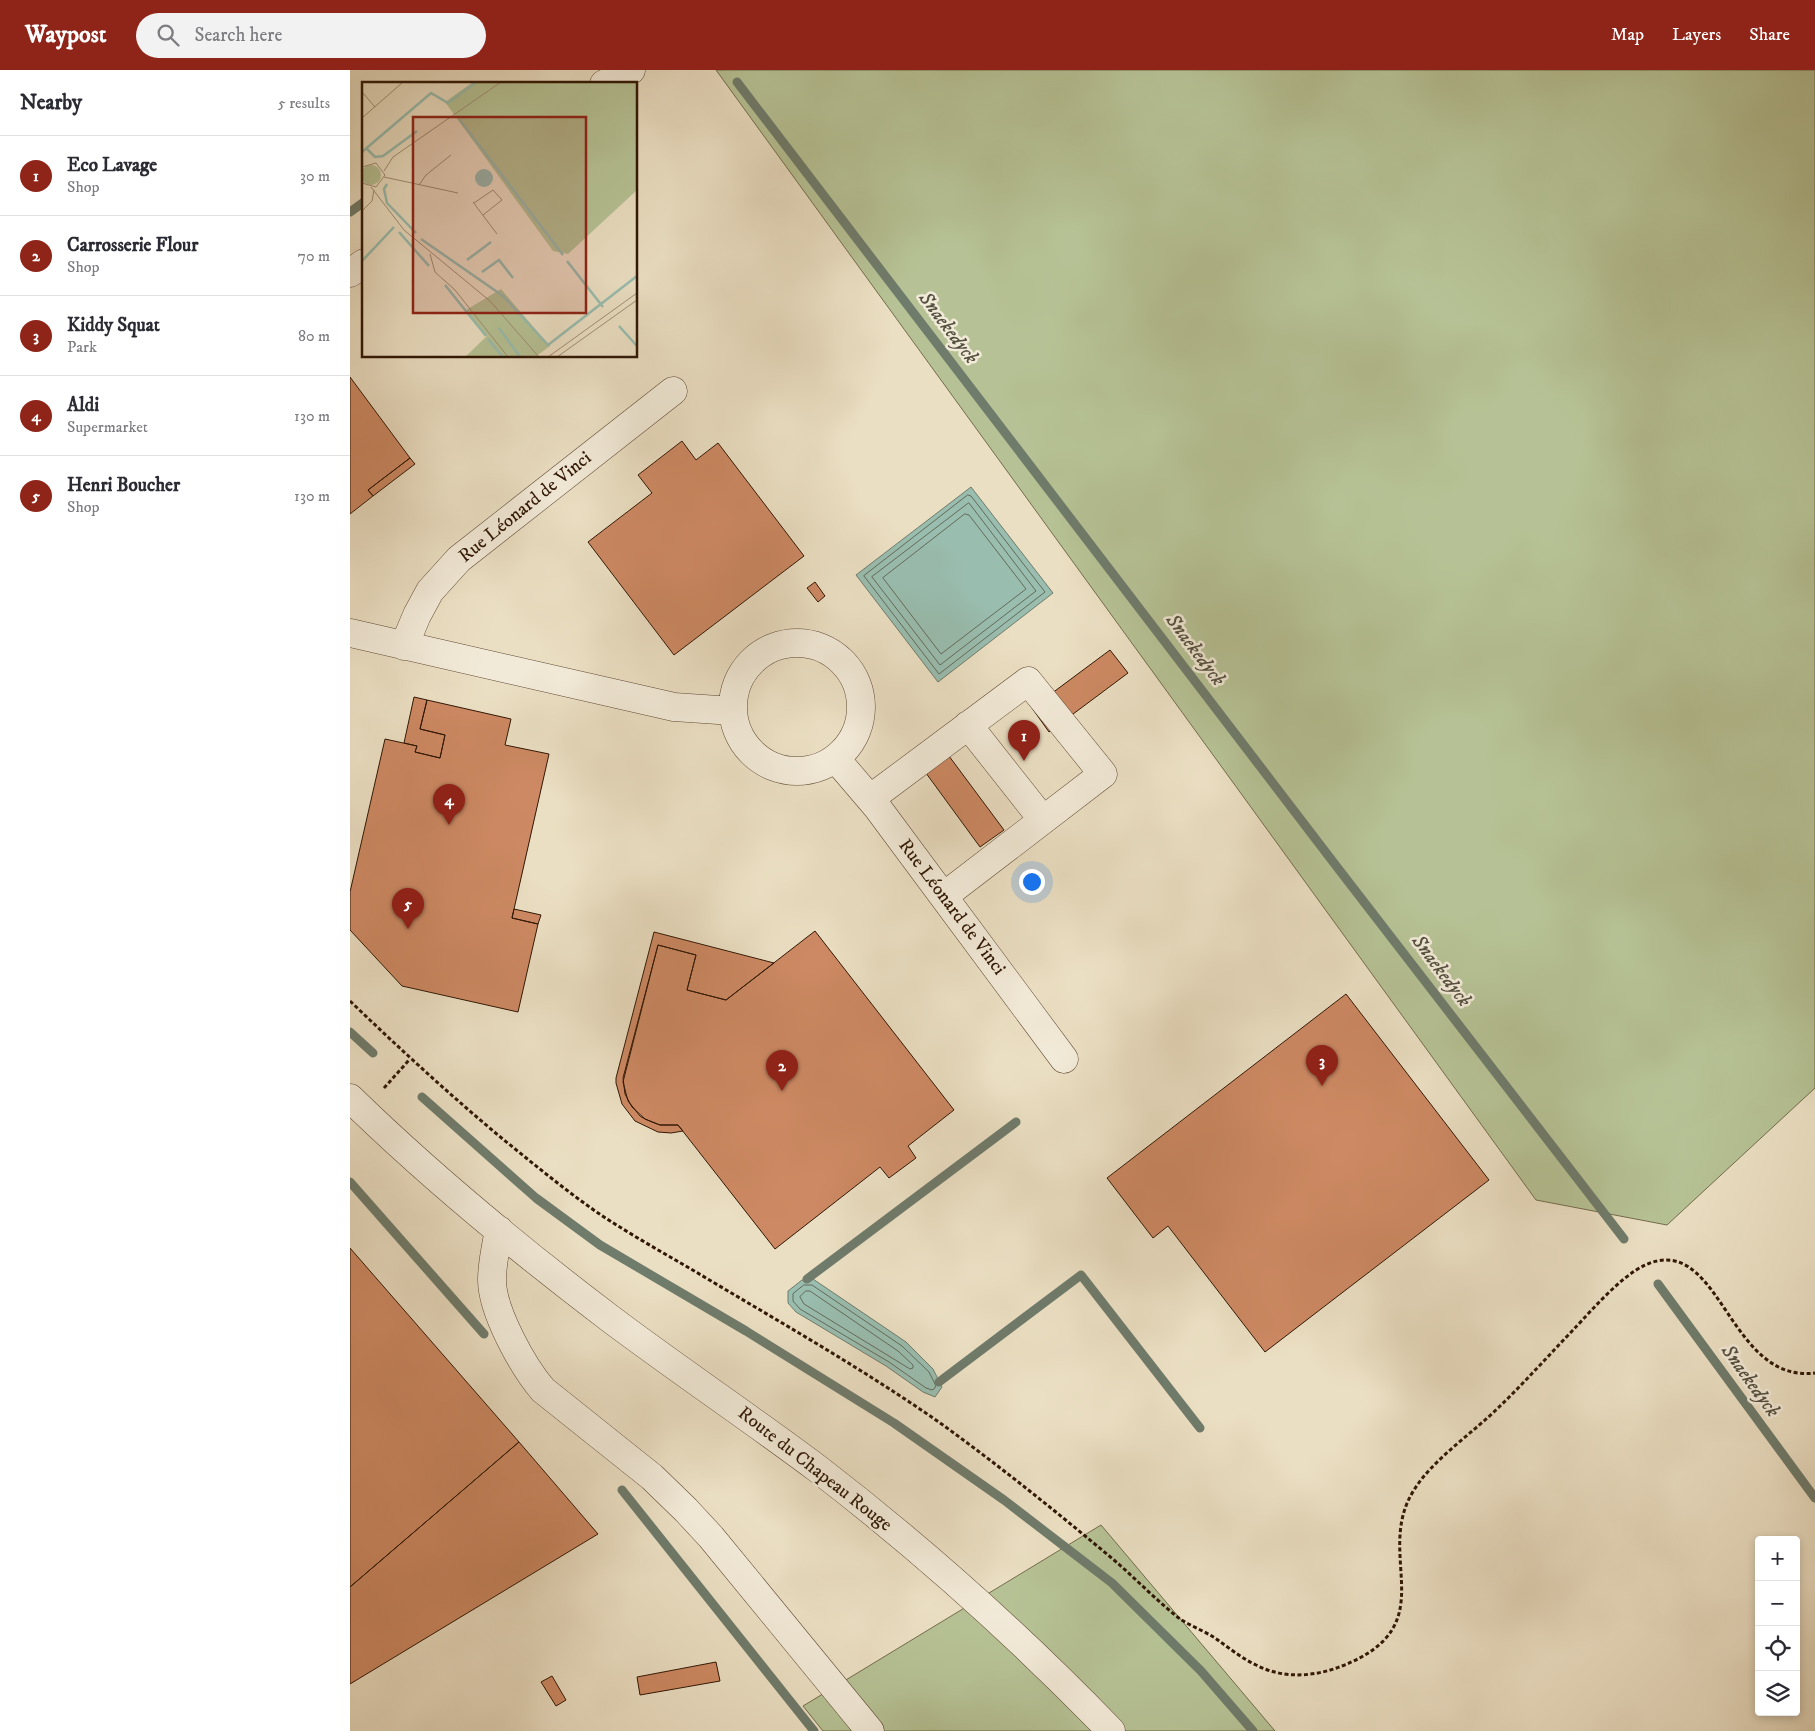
<!DOCTYPE html>
<html lang="en">
<head>
<meta charset="utf-8">
<style>
	body { margin:0; font-family:"IM FELL DW Pica",serif; background:#f2f2f3; color:#2b2b33 }
	.controls { position:absolute; right:15px; bottom:15px; display:grid; overflow:hidden; border-radius:5px; box-shadow:0 2px 8px #0003 }
	.controls button { width:45px; height:45px; display:grid; place-items:center; padding:0; border:0; border-bottom:1px solid #e1e1e2; background:#fff; color:#2b2b33; font:25px sans-serif }
	.you { position:absolute; left:681px; top:811px; width:18px; height:18px; margin:-12px; border:4px solid #fff; border-radius:50%; background:#1a73e8; box-shadow:0 0 0 8px #1a73e833 }
	.badge { display:grid; place-items:center; width:32px; height:32px; border-radius:50%; background:#8f2418; color:#fff; font-size:16px; font-weight:700 }
	.pin { position:absolute; translate:-50% -41px; filter:drop-shadow(0 1px 2px #0008) }
	.pin::after { content:''; position:absolute; top:26px; width:18px; height:15px; background:inherit; clip-path:polygon(0 0,100% 0,50% 100%) }
	.list { margin:0; padding:0; list-style:none }
	h2 { display:flex; justify-content:space-between; align-items:center; height:65px; margin:0; padding:0 20px; font-size:21px }
	h2 small { font-size:16px; font-weight:400; color:#7c7c81 }
	.list li { display:grid; grid-template-columns:32px 1fr auto; gap:15px; align-items:center; box-sizing:border-box; height:80px; padding:0 20px; border-top:1px solid #e1e1e2 }
	.list b { display:block; font-size:19px; white-space:nowrap }
	.list p { margin:0; font-size:16px; white-space:nowrap; color:#7c7c81 }
	.list em { font-size:16px; font-style:normal; color:#7c7c81 }
	.icon { flex:none; width:28px; height:28px; fill:none; stroke:currentColor; stroke-width:2; stroke-linecap:round; stroke-linejoin:round }
	.map { position:relative; flex:none; width:1465px; height:1661px; overflow:hidden }
	header { display:flex; align-items:center; gap:30px; box-sizing:border-box; height:70px; padding:0 25px; background:#8f2418; color:#fff }
	header strong { font-size:24px }
	nav { display:flex; gap:28px; margin-inline-start:auto; font-size:18px }
	.search { width:350px; height:45px; background:#f2f2f3; display:flex; align-items:center; gap:12px; box-sizing:border-box; padding:0 18px; border-radius:28px; color:#7c7c81; font-size:19px }
	main { display:flex }
	aside { flex:1; background:#fff }
	.map>svg:first-child { display:block }
	.green { fill:#b6c295; stroke:#736c4d }
	.water { fill:#99bdaf; stroke:#6f7b6b }
	.lines { fill:none; stroke-linecap:round; stroke-linejoin:round }
	.shore { stroke:#646a5a; stroke-width:1 }
	.stream { stroke:#6f7b6b; stroke-width:9 }
	.building { fill:#cd8963; stroke:#301705 }
	.minor-casing { stroke:#5f4934; stroke-width:29 }
	.path { stroke:#301705; stroke-width:3; stroke-dasharray:4 2.5; stroke-linecap:butt }
	.minor { stroke:#f2ead8; stroke-width:28 }
	.labels { text-anchor:middle; dominant-baseline:central; stroke-width:5; stroke-linejoin:round; paint-order:stroke }
	.street-label { font-size:19px; fill:#301705; stroke:#f2ead8 }
	.water-label { font-size:20px; font-style:italic; fill:#555140; stroke:#f2ead8 }
	.inset-river { fill:none; stroke:#99bdaf; stroke-width:2.5 }
	.inset-road { fill:none; stroke:#a08f77; stroke-width:1 }
	.view { fill:#8f2418; fill-opacity:0.15; stroke:#8f2418; stroke-width:2.5 }
	.inset-edge { fill:none; stroke:#301705; stroke-width:2.5 }
</style>
</head>
<body>
<header>
<strong>Waypost</strong>
<div class="search"><svg class="icon" aria-label="search" viewBox="0 0 24 24"><circle cx="10" cy="10" r="6"/><path d="M15 15l6 6"/></svg>Search here</div>
<nav><a>Map</a><a>Layers</a><a>Share</a></nav>
</header>
<main>
<aside>
<h2>Nearby<small>5 results</small></h2>
<ul class="list">
<li><span class="badge">1</span><div><b>Eco Lavage</b><p>Shop</p></div><em>30 m</em></li>
<li><span class="badge">2</span><div><b>Carrosserie Flour</b><p>Shop</p></div><em>70 m</em></li>
<li><span class="badge">3</span><div><b>Kiddy Squat</b><p>Park</p></div><em>80 m</em></li>
<li><span class="badge">4</span><div><b>Aldi</b><p>Supermarket</p></div><em>130 m</em></li>
<li><span class="badge">5</span><div><b>Henri Boucher</b><p>Shop</p></div><em>130 m</em></li>
</ul>
</aside>
<div class="map">
<svg width="1465" height="1661" viewBox="0 0 1465 1661">
	<rect width="100%" height="100%" fill="#ebdfc3"/>
	<filter id="stains"><feTurbulence type="fractalNoise" baseFrequency=".004" numOctaves="4"/><feColorMatrix values="0 0 0 0 .2 0 0 0 0 .09 0 0 0 0 .02 0 0 0 .5 -.17"/></filter>
	<radialGradient id="worn" r=".72"><stop offset=".6" stop-color="#630" stop-opacity="0"/><stop offset="1" stop-color="#630" stop-opacity=".3"/></radialGradient>
	<!-- green -->
	<path class="green" d="M366,0H1465V1018L1317,1155L1186,1130Z
		M751,1455L925,1661H473L453,1636Z"/>
	<!-- water -->
	<path class="water" d="M621,417L703,523L588,612L506,505Z
		M463,1209L556,1272L583,1299L592,1317L585,1327L573,1322L536,1296L446,1242L438,1233V1221L452,1210Z"/>
	<g class="lines">
		<!-- shore -->
		<path class="shore" d="M618,425L621,426L695,522L589,604L514,506Z
			M619,433L686,521L590,595L522,507Z
			M615,444L619,445L676,519L591,584L533,508Z
			M454,1215H462L552,1276L579,1302L586,1316L584,1319L582,1320L576,1318L539,1292L450,1239L443,1231V1224Z
			M456,1221H460L548,1281L563,1295V1298L560,1299L454,1234L450,1227Z"/>
		<!-- stream -->
		<path class="stream" d="M387,12L987,797L1274,1169
			M0,142L14,132
			M0,962L23,983
			M72,1027L186,1128L250,1175L396,1261L544,1353L654,1430L762,1513L851,1601L903,1661
			M0,1112L134,1264
			M457,1209L666,1052
			M1308,1214L1465,1428
			M589,1312L731,1205L850,1358
			M272,1420L464,1661"/>
	</g>
	<!-- building -->
	<path class="building" d="M0,307L60,388L18,420L23,426L0,444Z
		M332,371L346,390L368,373L454,486L324,585L238,472L302,423L288,405Z
		M60,388L65,394L23,426L18,420Z
		M465,512L475,526L468,532L457,518Z
		M760,580L778,603L699,662L682,638Z
		M64,627L77,630L70,659L95,665L90,688L65,682L67,676L54,673Z
		M77,630L161,649L155,675L199,684L162,848L188,854L168,942L52,916L0,860V822L35,669L67,676L65,682L90,688L95,665L70,659Z
		M596,682L654,760L630,777L573,699Z
		M164,839L191,845L188,854L162,848Z
		M465,861L604,1040L558,1076L566,1088L539,1108L530,1097L425,1179L328,1055H310L302,1052L295,1049L282,1037L275,1024L273,1008L308,875L346,885L337,920L376,930Z
		M304,862L424,893L376,930L337,920L346,885L308,875L273,1012L278,1031L290,1046L295,1049L310,1055H328L333,1061L321,1063L308,1062L285,1051L272,1034L266,1013V1008Z
		M996,924L1139,1110L915,1282L818,1156L803,1168L757,1108Z
		M0,1178L169,1372L0,1517Z
		M169,1372L248,1464L0,1614V1517Z
		M366,1592L370,1611L290,1625L287,1607Z
		M202,1606L216,1630L206,1636L191,1612Z"/>
	<g class="lines">
		<defs>
			<path id="minor" d="M254,14L281,0
				M0,203L14,193
				M0,563L324,637L383,641
				M383 637a64 64 0 1 1 128 0a64 64 0 1 1-128 0Z
				M54,576L67,545L80,521L109,489L323,321
				M618,655L693,750
				M486,689L527,737L714,989
				M521,728L678,611L753,704L594,826
				M0,1028C82,1108 171,1181 262,1250C330,1301 400,1348 468,1399C572,1479 670,1567 761,1661
				M149,1160C146,1176 142,1193 142,1210C142,1241 173,1297 193,1320L302,1407L336,1440L361,1467L520,1661"/>
		</defs>
		<!-- minor casing -->
		<use href="#minor" class="minor-casing"/>
		<!-- path -->
		<path class="path" d="M0,931C50,979 101,1026 154,1070C185,1095 215,1120 248,1143C278,1163 310,1181 341,1199C426,1250 512,1298 593,1355C652,1398 708,1443 764,1490C786,1509 807,1531 830,1549C841,1556 854,1561 865,1568C878,1577 891,1588 906,1595C933,1609 964,1607 992,1596C1097,1555 1022,1486 1064,1420C1083,1389 1123,1363 1149,1337C1175,1312 1199,1285 1224,1259C1244,1238 1279,1196 1307,1191C1372,1177 1382,1313 1465,1303
			M34,1018L60,989"/>
		<!-- minor -->
		<use href="#minor" class="minor"/>
	</g>
	<g class="labels">
		<!-- street labels -->
		<g class="street-label">
			<text transform="translate(175 437) rotate(-39)">Rue Léonard de Vinci</text>
			<text transform="translate(602 837) rotate(53)">Rue Léonard de Vinci</text>
			<text transform="translate(465 1399) rotate(38)">Route du Chapeau Rouge</text>
		</g>
		<!-- water labels -->
		<g class="water-label">
			<text transform="translate(598 258) rotate(53)">Snaekedyck</text>
			<text transform="translate(845 580) rotate(53)">Snaekedyck</text>
			<text transform="translate(1091 901) rotate(53)">Snaekedyck</text>
			<text transform="translate(1400 1311) rotate(54)">Snaekedyck</text>
		</g>
	</g>
	<!-- overview -->
	<g transform="translate(12 12)">
		<rect width="275" height="275" fill="#ebdfc3"/>
		<path d="M111,0H275V108L206,172L191,169L83,20ZM-1 93a10 10 0 1 1 20 0a10 10 0 1 1-20 0ZM139,207L188,264L173,275H103L125,254L104,228Z" fill="#b6c295"/>
		<path d="M113 96a9 9 0 1 1 18 0a9 9 0 1 1-18 0Z" fill="#99bdaf"/>
		<path class="inset-river" d="M97,37L201,173M5,67L13,75L21,74L55,49M0,70L69,11L86,21L114,0M25,102L22,107L25,121L54,151M37,150L67,184M59,157L141,214L186,263L275,194M105,178L129,160M0,179L32,145M205,179L241,225M120,190L137,178L151,196M83,203L124,254M257,244L275,264M137,246L158,275M126,257L141,275"/>
		<path class="inset-road" d="M0,10L13,25M0,36L41,0M0,85L14,81L23,93L14,105L0,101M22,89L31,75L139,0M22,95L96,111M57,103L64,93L89,73M9,105L42,148L128,219L177,275M111,120L135,152M112,121L131,108L140,118L121,133M0,129L10,119L12,108M68,172L73,190L93,208L146,275M186,275L275,211M195,275L275,218"/>
		<path class="view" d="M51,35H224V231H51Z"/>
		<rect width="275" height="275" class="inset-edge"/>
	</g>
	<rect width="100%" height="100%" filter="url(#stains)"/>
	<rect width="100%" height="100%" fill="url(#worn)"/>
</svg>
<div class="controls">
<button>+</button>
<button>−</button>
<button><svg class="icon" aria-label="locate" viewBox="0 0 24 24"><circle cx="12" cy="12" r="6"/><path d="M12 2v4M12 18v4M2 12h4M18 12h4"/></svg></button>
<button><svg class="icon" aria-label="layers" viewBox="0 0 24 24"><path d="M12 4l9 5-9 5-9-5zM3 14l9 5 9-5"/></svg></button>
</div>
<div class="you"></div>
<div class="pin badge" style="left:674px;top:691px">1</div>
<div class="pin badge" style="left:432px;top:1021px">2</div>
<div class="pin badge" style="left:972px;top:1016px">3</div>
<div class="pin badge" style="left:99px;top:755px">4</div>
<div class="pin badge" style="left:58px;top:859px">5</div>
</div>
</main>
</body>
</html>
